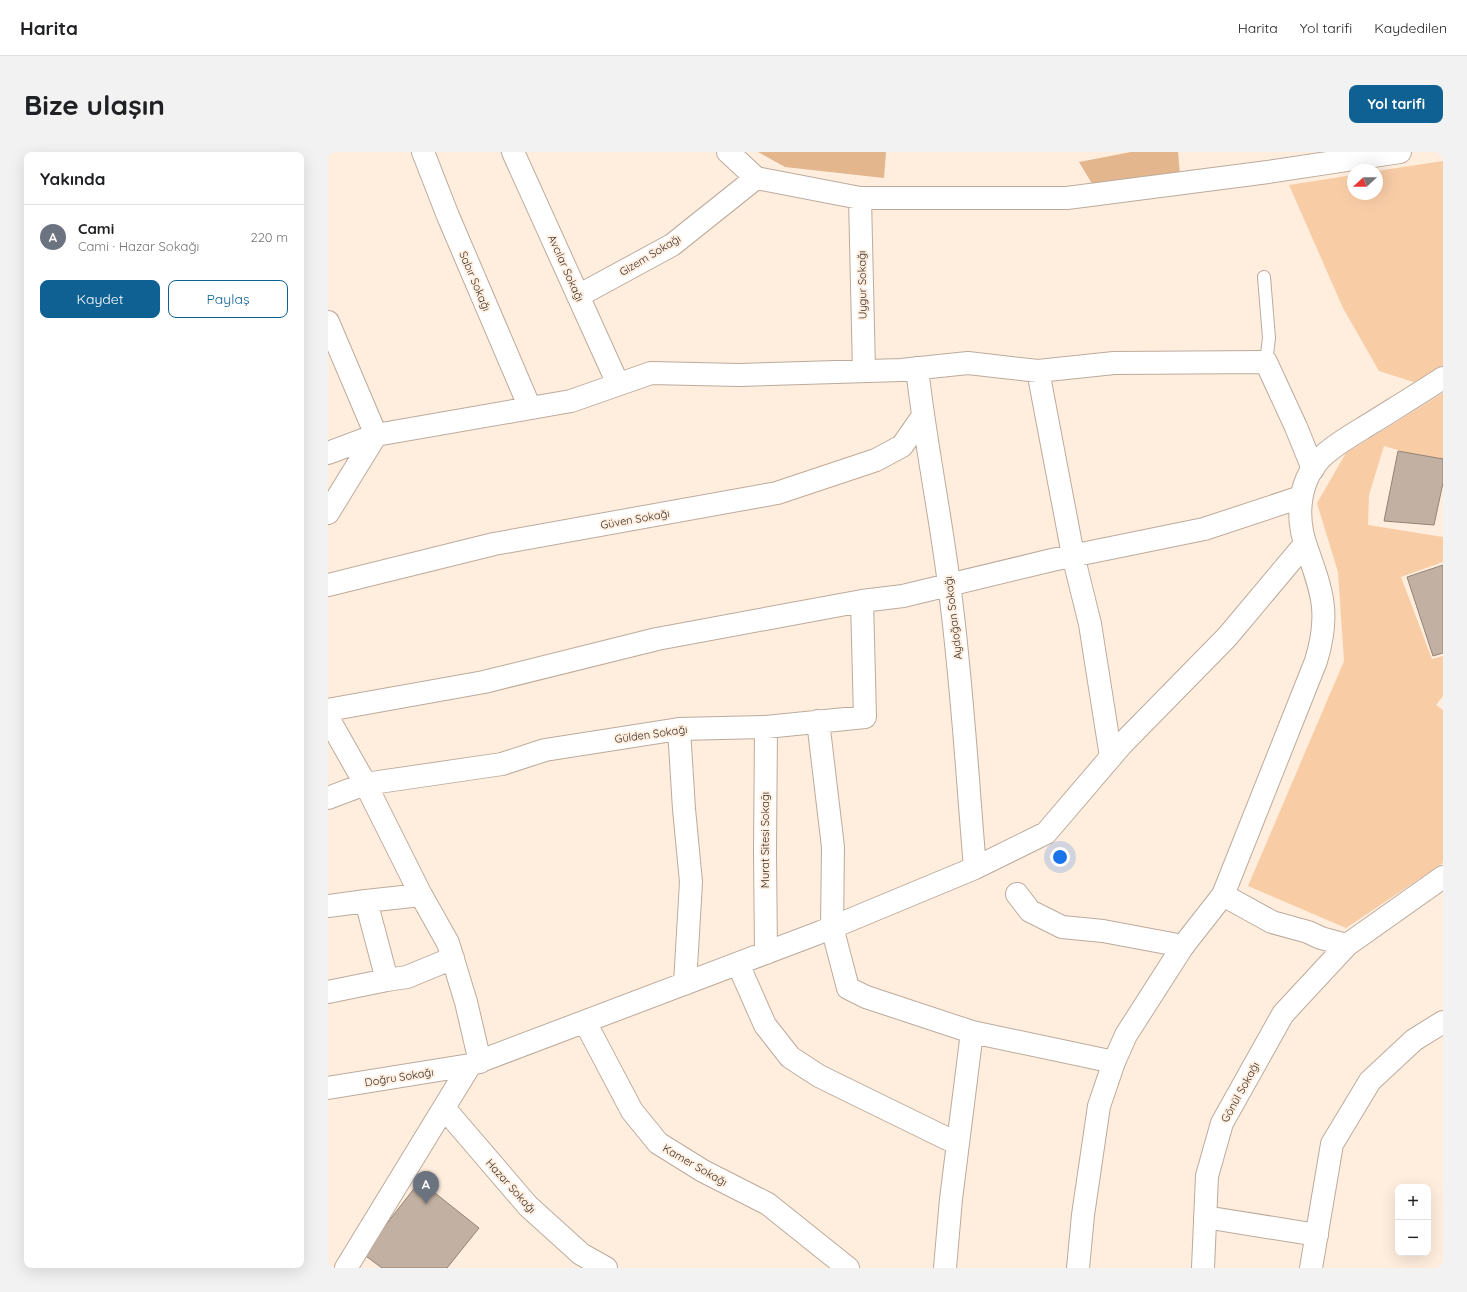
<!DOCTYPE html>
<html lang="tr">
<head>
<meta charset="utf-8">
<style>
	body { margin:0; font-family:Quicksand,sans-serif; background:#f2f2f2; color:#202124 }
	.controls { position:absolute; right:12px; bottom:12px; display:grid; overflow:hidden; border-radius:8px; box-shadow:0 4px 16px #0002 }
	.controls button { width:36px; height:36px; display:grid; place-items:center; padding:0; border:0; border-bottom:1px solid #e0e0e0; background:#fff; color:#202124; font:20px sans-serif }
	.compass { position:absolute; left:1019px; top:12px; width:36px; height:36px; border-radius:50%; background:#fff; box-shadow:0 4px 16px #0002; rotate:249deg }
	.you { position:absolute; left:732px; top:705px; width:14px; height:14px; margin:-10px; border:3px solid #fff; border-radius:50%; background:#1a73e8; box-shadow:0 0 0 6px #1a73e833 }
	.badge { display:grid; place-items:center; width:26px; height:26px; border-radius:50%; background:#106193; color:#fff; font-size:13px; font-weight:700 }
	.pin { position:absolute; translate:-50% -33px; filter:drop-shadow(0 1px 2px #0008) }
	.pin::after { content:''; position:absolute; top:21px; width:14px; height:12px; background:inherit; clip-path:polygon(0 0,100% 0,50% 100%) }
	.list { margin:0; padding:0; list-style:none }
	h2 { display:flex; justify-content:space-between; align-items:center; height:52px; margin:0; padding:0 16px; font-size:17px }
	h2 small { font-size:13px; font-weight:400; color:#757577 }
	.list li { display:grid; grid-template-columns:26px 1fr auto; gap:12px; align-items:center; box-sizing:border-box; height:64px; padding:0 16px; border-top:1px solid #e0e0e0 }
	.list b { display:block; font-size:15px; white-space:nowrap }
	.list p { margin:0; font-size:13px; white-space:nowrap; color:#757577 }
	.list em { font-size:13px; font-style:normal; color:#757577 }
	.actions { display:flex; gap:8px; padding:12px 16px }
	.actions a { flex:1; padding:9px 0; border:1px solid #106193; border-radius:8px; text-align:center; font-size:14px; color:#106193 }
	.actions .main { background:#106193; color:#fff }
	.map { position:relative; flex:none; width:1115px; height:1116px; overflow:hidden; border-radius:8px }
	header { display:flex; align-items:center; gap:24px; box-sizing:border-box; height:56px; padding:0 20px; background:#fff; border-bottom:1px solid #e0e0e0 }
	header strong { font-size:19px }
	nav { display:flex; gap:22px; margin-inline-start:auto; font-size:14px }
	.intro { display:flex; align-items:center; justify-content:space-between; box-sizing:border-box; height:96px; padding:0 24px }
	h1 { margin:0; font-size:28px }
	.button { padding:10px 18px; border-radius:8px; background:#106193; color:#fff; font-size:14px; font-weight:700 }
	main { display:flex; gap:24px; padding:0 24px }
	aside { flex:1; background:#fff; border-radius:8px; box-shadow:0 4px 16px #0002 }
	.map>svg:first-child { display:block }
	.green { fill:#f8cda6 }
	.forest { fill:#e4b68d }
	.building { fill:#c2b1a2; stroke:#938375 }
	.lines { fill:none; stroke-linecap:round; stroke-linejoin:round }
	.lane-casing { stroke:#bcab9d; stroke-width:14 }
	.street-casing { stroke:#bcab9d; stroke-width:24 }
	.secondary-casing { stroke:#bcab9d; stroke-width:24 }
	.lane { stroke:#fff; stroke-width:12 }
	.street { stroke:#fff; stroke-width:22 }
	.secondary { stroke:#fff; stroke-width:22 }
	.labels { text-anchor:middle; dominant-baseline:central; stroke-width:3.5; stroke-linejoin:round; paint-order:stroke }
	.street-label { font-size:11px; fill:#352e28; stroke:#ffeddd }
</style>
</head>
<body>
<header>
<strong>Harita</strong>
<nav><a>Harita</a><a>Yol tarifi</a><a>Kaydedilen</a></nav>
</header>
<div class="intro"><h1>Bize ulaşın</h1><a class="button">Yol tarifi</a></div>
<main>
<aside>
<h2>Yakında<small></small></h2>
<ul class="list">
<li><span class="badge" style="background:#6b7280">A</span><div><b>Cami</b><p>Cami · Hazar Sokağı</p></div><em>220 m</em></li>
</ul>
<div class="actions"><a class="main">Kaydet</a><a>Paylaş</a></div>
</aside>
<div class="map">
<svg width="1115" height="1116" viewBox="0 0 1115 1116">
	<rect width="100%" height="100%" fill="#ffeddd"/>
	<!-- green -->
	<path class="green" d="M1115,9V219L1092,232L1051,219L1015,156L961,33L1025,23V42H1049V19Z
		M1115,241V311L1056,294L1041,343L1040,373L1115,385V410L1073,425L1104,507L1115,504V544L1108,553L1115,558V711L1018,776L920,734L1016,509L1010,420L989,351L1018,301Z"/>
	<!-- forest -->
	<path class="forest" d="M430,0H558L556,26L457,15Z
		M803,0H850L852,22L769,40L751,10Z"/>
	<!-- building -->
	<path class="building" d="M1070,299L1115,307V331L1106,373L1056,369Z
		M1115,413V501L1105,504L1079,425Z
		M92,1029L151,1076L119,1116H54L35,1102Z"/>
	<g class="lines">
		<defs>
			<path id="lane" d="M936,125L941,186L938,210"/>
			<path id="street" d="M95,0L120,64L202,256
				M185,0L290,232
				M400,0L428,26L532,46H739L940,20L1072,0
				M532,46L536,219
				M250,144L344,93L428,26
				M0,170L48,283L0,361
				M589,216C597,289 612,360 621,432C634,527 639,622 647,716
				M710,219L745,403L762,472L783,605
				M0,301L48,283L243,249L323,221L411,223L573,218L640,211L710,219L786,211L938,210L968,275L985,317
				M0,433L166,392L449,341L548,308L574,294L595,264
				M0,558L156,530L329,487L534,449L575,444L724,408L876,377L973,345
				M0,566L38,633L93,743L120,791L138,850L152,910
				M490,569L505,695L504,775L520,836L538,845L644,880
				M438,575L437,700L438,801
				M351,577L356,657L363,730L357,832
				M0,646L37,632L174,612L217,598L351,577L438,575L537,565L534,449
				M689,742L702,759L734,775L775,779L855,794
				M895,743L944,770L980,780L993,786L1019,793
				M0,754L38,749
				M410,812L437,873L462,905L491,924L630,992
				M59,828L79,825L125,806
				M0,840L59,828L38,749L93,743
				M257,870L304,959L330,991L375,1019L440,1052L520,1116
				M0,936L142,913
				M116,956L200,1054L253,1102L278,1116
				M877,1065L989,1083
				M18,1116L142,913L493,780L647,716L718,681L794,592L899,485L977,392
				M617,1116L623,1047L644,880L786,910
				M875,1116L879,1024L894,971L955,862L1019,793L1115,725
				M983,1116L1004,992L1042,929L1086,888L1115,870"/>
			<path id="secondary" d="M750,1116L755,1063L771,954L786,910L798,883L855,794L895,743L988,509C1002,463 995,442 979,397C967,365 970,326 997,302C1012,289 1029,280 1045,270C1069,255 1092,241 1115,226"/>
		</defs>
		<!-- lane casing -->
		<use href="#lane" class="lane-casing"/>
		<!-- street casing -->
		<use href="#street" class="street-casing"/>
		<!-- secondary casing -->
		<use href="#secondary" class="secondary-casing"/>
		<!-- lane -->
		<use href="#lane" class="lane"/>
		<!-- street -->
		<use href="#street" class="street"/>
		<!-- secondary -->
		<use href="#secondary" class="secondary"/>
	</g>
	<g class="labels">
		<!-- street labels -->
		<g class="street-label">
			<text transform="translate(322 103) rotate(-31)">Gizem Sokağı</text>
			<text transform="translate(238 116) rotate(66)">Avcılar Sokağı</text>
			<text transform="translate(147 129) rotate(67)">Sabır Sokağı</text>
			<text transform="translate(534 133) rotate(-91)">Uygur Sokağı</text>
			<text transform="translate(307 367) rotate(-10)">Güven Sokağı</text>
			<text transform="translate(625 466) rotate(-97)">Aydoğan Sokağı</text>
			<text transform="translate(323 582) rotate(-8)">Gülden Sokağı</text>
			<text transform="translate(437 688) rotate(-90)">Murat Sitesi Sokağı</text>
			<text transform="translate(71 925) rotate(-9)">Doğru Sokağı</text>
			<text transform="translate(912 940) rotate(-61)">Gönül Sokağı</text>
			<text transform="translate(367 1013) rotate(30)">Kamer Sokağı</text>
			<text transform="translate(183 1034) rotate(48)">Hazar Sokağı</text>
		</g>
	</g>
</svg>
<div class="controls">
<button>+</button>
<button>−</button>
</div>
<svg class="compass" viewBox="-18 -18 36 36"><path d="M0-13l5 13h-10z" fill="#e53935"/><path d="M0 13l5-13h-10z" fill="#757577"/></svg>
<div class="you"></div>
<div class="pin badge" style="left:98px;top:1052px;background:#6b7280">A</div>
</div>
</main>
</body>
</html>
